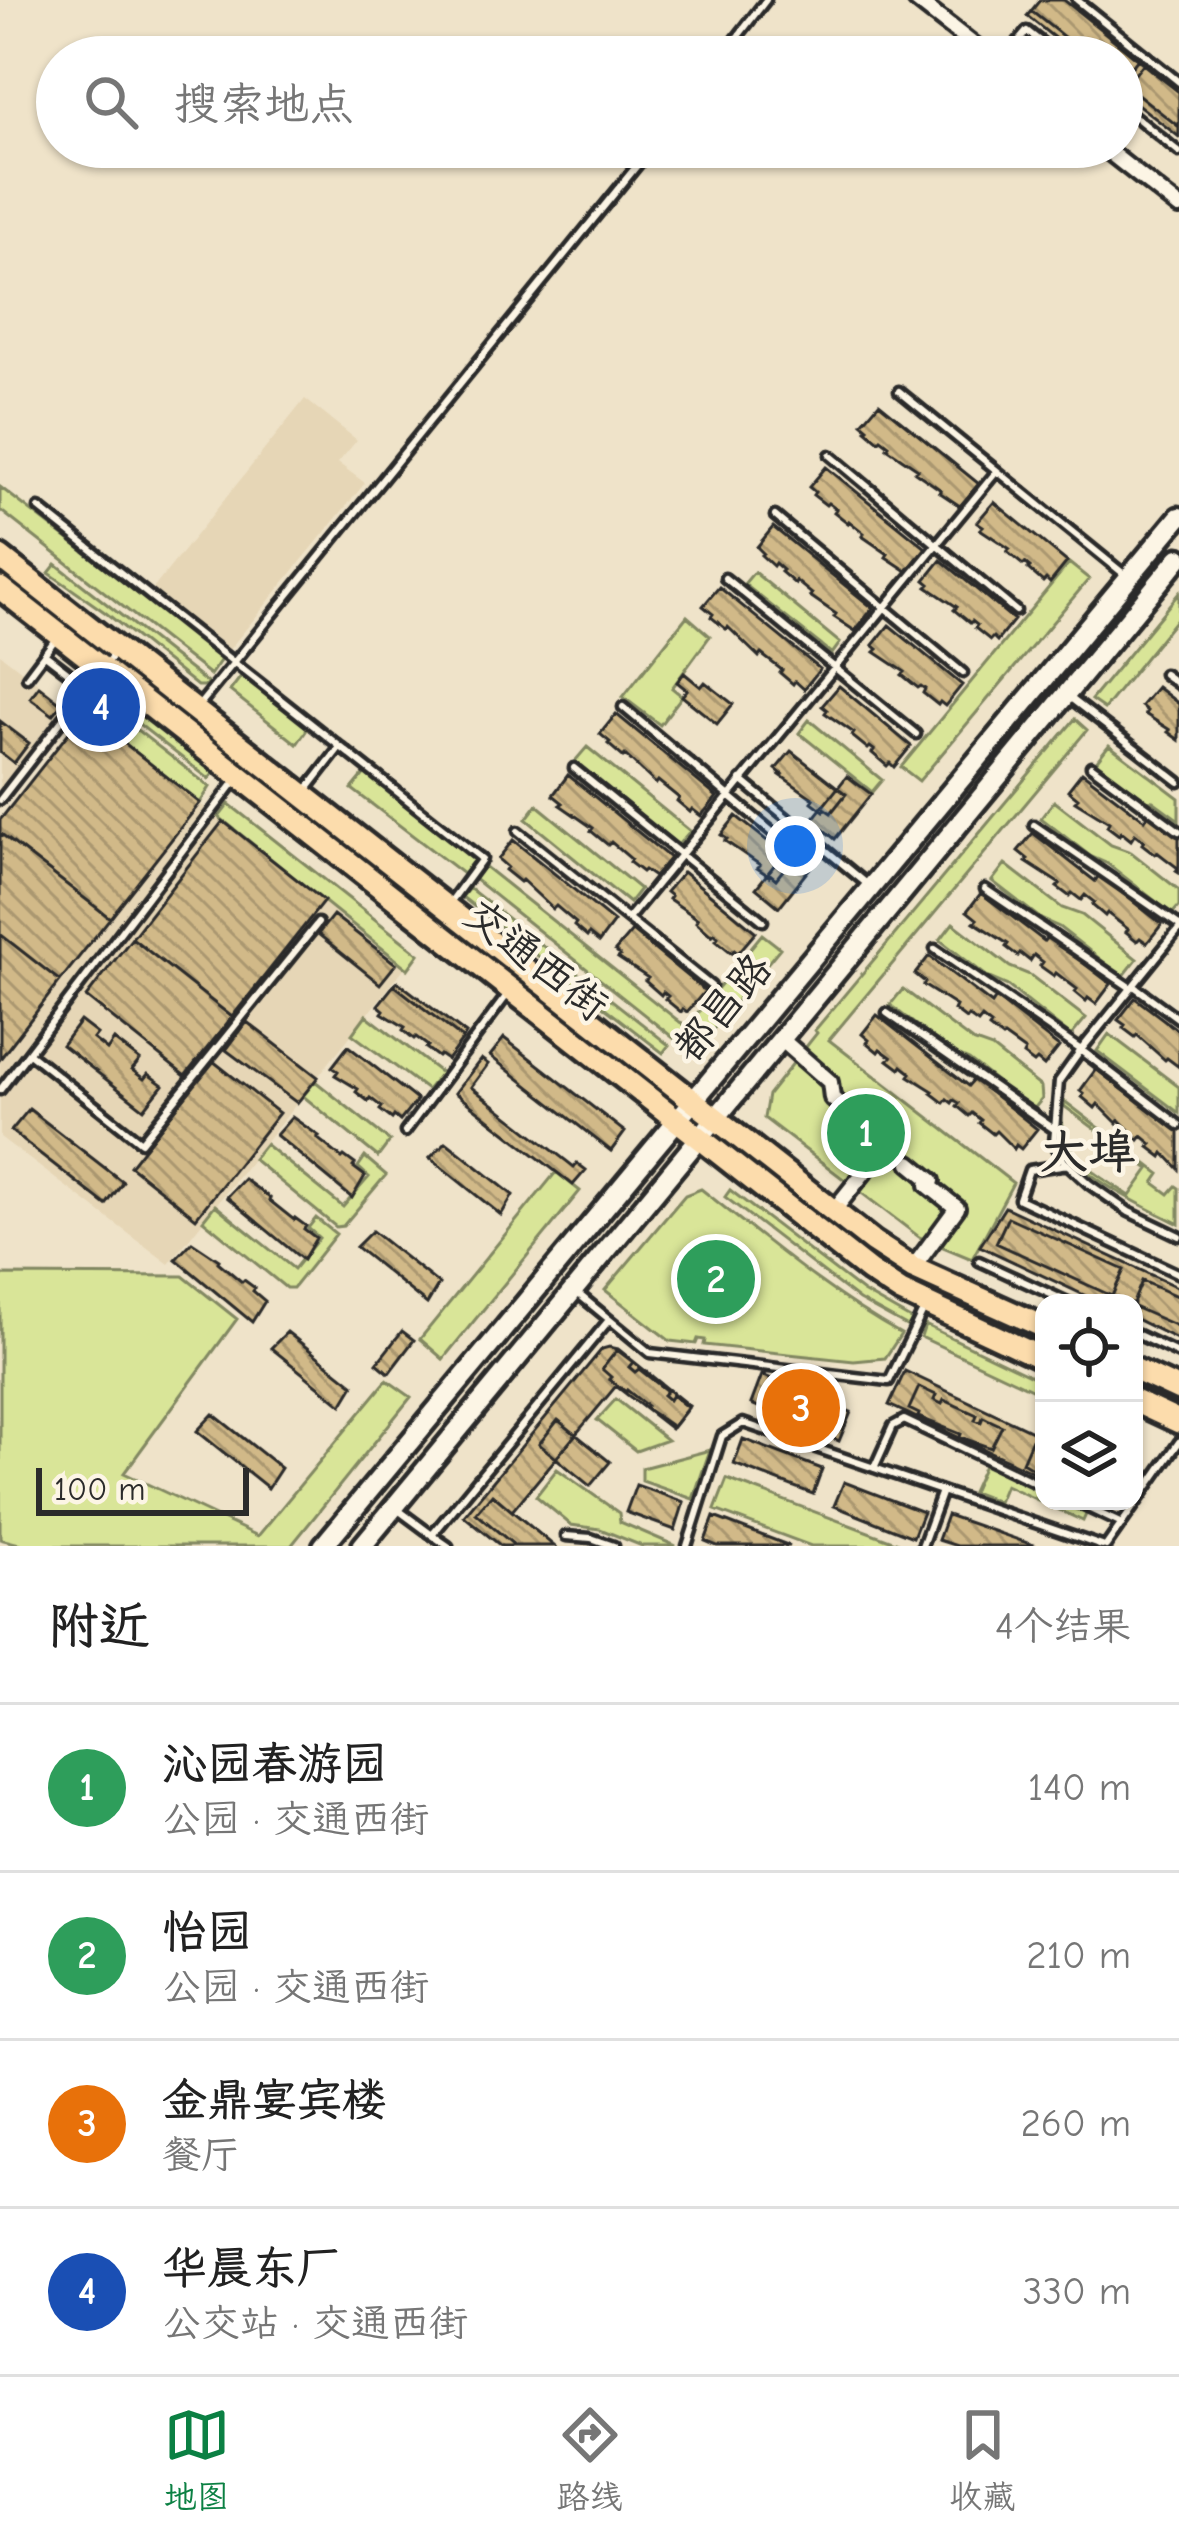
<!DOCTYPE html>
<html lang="zh">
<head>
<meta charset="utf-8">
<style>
	body { margin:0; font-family:"Comic Neue","LXGW WenKai TC",sans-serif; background:#f2f2f2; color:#222 }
	.controls { position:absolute; right:36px; bottom:36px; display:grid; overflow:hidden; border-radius:24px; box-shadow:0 3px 9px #0004 }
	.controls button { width:108px; height:108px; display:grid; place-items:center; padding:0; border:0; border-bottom:3px solid #e0e0e0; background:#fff; color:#222; font:60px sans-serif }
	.scale { position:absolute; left:36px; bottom:30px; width:213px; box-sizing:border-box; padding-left:12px; border:6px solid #2b2b2b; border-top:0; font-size:33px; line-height:42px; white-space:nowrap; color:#2b2b2b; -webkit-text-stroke:9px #fcf5e5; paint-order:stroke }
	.you { position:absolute; left:795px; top:846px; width:42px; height:42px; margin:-30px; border:9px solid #fff; border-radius:50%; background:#1a73e8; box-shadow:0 0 0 18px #1a73e833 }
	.badge { display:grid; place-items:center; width:78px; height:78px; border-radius:50%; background:#0b8043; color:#fff; font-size:39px; font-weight:700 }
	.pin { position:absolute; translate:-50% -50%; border:6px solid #fff; box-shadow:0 3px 12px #0006 }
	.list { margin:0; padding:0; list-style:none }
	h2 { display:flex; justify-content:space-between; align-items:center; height:156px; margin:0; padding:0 48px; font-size:51px }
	h2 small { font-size:39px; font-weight:400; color:#767676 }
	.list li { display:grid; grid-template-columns:78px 1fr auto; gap:36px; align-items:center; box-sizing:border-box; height:168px; padding:0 48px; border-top:3px solid #e0e0e0 }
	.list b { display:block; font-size:45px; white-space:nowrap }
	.list p { margin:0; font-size:39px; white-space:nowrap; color:#767676 }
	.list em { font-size:39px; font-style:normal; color:#767676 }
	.icon { flex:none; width:66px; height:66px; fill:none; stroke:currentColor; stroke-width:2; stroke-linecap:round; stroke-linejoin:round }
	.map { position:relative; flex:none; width:1179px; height:1546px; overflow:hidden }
	.search { position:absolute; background:#fff; box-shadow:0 3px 9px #0004; left:36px; right:36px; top:36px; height:132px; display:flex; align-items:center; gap:30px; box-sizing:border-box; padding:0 42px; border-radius:66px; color:#767676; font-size:45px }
	.sheet { height:828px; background:#fff }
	nav { display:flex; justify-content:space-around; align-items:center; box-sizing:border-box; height:168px; border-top:3px solid #e0e0e0; background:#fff; font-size:33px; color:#767676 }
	nav a { display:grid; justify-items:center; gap:6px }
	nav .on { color:#0b8043 }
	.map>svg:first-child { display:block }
	.built { fill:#e6d6b6 }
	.green { fill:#d9e598; stroke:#828862; stroke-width:3; fill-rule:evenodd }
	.building { fill:url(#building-back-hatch); stroke:#2b2b2b; stroke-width:3 }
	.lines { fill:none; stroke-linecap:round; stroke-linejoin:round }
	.lane-casing { stroke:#2b2b2b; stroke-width:15 }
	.street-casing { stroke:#2b2b2b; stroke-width:22 }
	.secondary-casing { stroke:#2b2b2b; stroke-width:27 }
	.primary-casing { stroke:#2b2b2b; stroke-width:30 }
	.lane { stroke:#fcf5e5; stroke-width:6 }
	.street { stroke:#fcf5e5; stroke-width:14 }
	.secondary { stroke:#fcf5e5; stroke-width:18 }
	.primary { stroke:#fcdcac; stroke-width:21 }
	.labels { text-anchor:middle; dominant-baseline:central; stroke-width:9; stroke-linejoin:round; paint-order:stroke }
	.street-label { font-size:42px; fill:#2b2b2b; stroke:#fcf5e5 }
	.quarter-label { font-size:48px; font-weight:bold; fill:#2b2b2b; stroke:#fcf5e5 }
</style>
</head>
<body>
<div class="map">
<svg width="1179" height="1546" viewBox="0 0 1179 1546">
	<defs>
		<pattern id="building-back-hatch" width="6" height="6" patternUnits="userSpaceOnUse" patternTransform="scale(3)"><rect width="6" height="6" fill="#d1b988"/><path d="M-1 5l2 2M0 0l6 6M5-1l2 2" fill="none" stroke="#aa976f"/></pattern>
	</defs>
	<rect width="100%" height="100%" fill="#efe3c9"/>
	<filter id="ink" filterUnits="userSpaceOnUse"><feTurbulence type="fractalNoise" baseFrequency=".00833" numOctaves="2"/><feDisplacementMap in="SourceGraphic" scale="24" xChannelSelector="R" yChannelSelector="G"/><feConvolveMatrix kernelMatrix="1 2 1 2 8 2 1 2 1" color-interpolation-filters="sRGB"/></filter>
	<g filter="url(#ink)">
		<!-- built -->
		<path class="built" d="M305,399L357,440L338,463L365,483L228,651L152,590Z
			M0,654L65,704L0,789Z
			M85,712L405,967L169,1264L0,1137V820Z"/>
		<!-- green -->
		<path class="green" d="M0,487L222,658L210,675L0,510Z
			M1069,563L1089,579L919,781L901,767Z
			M56,564L207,683L204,686H197L106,613L49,573Z
			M754,572L840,643L832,654L744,584Z
			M1179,593V616L1104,709L1091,700Z
			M687,616L710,636L672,688L682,696L660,725L623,697Z
			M242,675L308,728L297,744L230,691Z
			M101,680L216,770L209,779L94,689Z
			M91,694L210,787L200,803L80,708Z
			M1075,719L1087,730L829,1040L1013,1183L972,1259L919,1237L764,1118L768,1095L817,1033L815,1030Z
			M809,720L882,780L872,792L799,733Z
			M1109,745L1179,798V820L1153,801L1143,800L1095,763Z
			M587,747L690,831L678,845L575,761Z
			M366,772L476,858L463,874L352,789Z
			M1054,801L1111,845L1131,852L1179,890V906L1172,914L1108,864L1090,856L1041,818Z
			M229,804L419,954L408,969L219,817Z
			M537,805L640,889L629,903L526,819Z
			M1005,864L1062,908L1082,915L1137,959L1123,977L1059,927L1041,919L992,881Z
			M484,866L686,1027L762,934L780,948L702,1043L676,1040L474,879Z
			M469,888L669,1045L663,1053L462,897Z
			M953,923L1010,967L1030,975L1086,1018L1071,1036L1008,986L989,978L940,940Z
			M903,989L972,1041L992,1048L1041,1087L1042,1099L1033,1110L969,1060L951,1052L890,1005Z
			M366,1015L441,1073L427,1090L352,1034Z
			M1109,1034L1179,1087V1113L1097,1051Z
			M315,1081L390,1141L378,1157L303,1096Z
			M1059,1097L1160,1174L1154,1183L1169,1194L1176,1186L1179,1188V1224C1150,1209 1088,1181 1071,1154C1060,1136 1058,1118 1059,1097ZM1060,1103L1149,1169L1130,1196C1090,1170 1062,1156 1060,1103Z
			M265,1144L343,1207L369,1177L358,1167L365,1157L386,1175L343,1226L336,1227L253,1159Z
			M556,1172L580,1191L443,1359L420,1339Z
			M701,1189C766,1240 829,1294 901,1334L885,1358L854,1361L704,1345L705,1340L698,1339L696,1344L670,1341L605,1290L685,1195Z
			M730,1190L863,1292L912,1320L908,1327L859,1300L725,1197Z
			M215,1205L294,1269L319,1238L308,1228L316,1218L336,1234L293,1288H286L203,1220Z
			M0,1275L183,1276L237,1319L124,1473L258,1536L387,1380L411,1397L291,1546H27L0,1539Z
			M925,1325L1044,1382V1395L921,1337Z
			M616,1399L667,1440L636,1451L597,1420Z
			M710,1450L693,1499L642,1481V1468Z
			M985,1463L1044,1491V1501H1065L1087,1512L1083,1521L1005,1485L998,1502L972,1492Z
			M557,1469L619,1513L620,1522L676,1546H642L600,1529L571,1525L536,1496Z
			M727,1479L906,1546H811L715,1510Z"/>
		<!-- building -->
		<path class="building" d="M1040,0H1064L1179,92V137L1122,92V57H1078L1027,16Z
			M1040,0H1064L1138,59L1122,79V57H1089L1031,11Z
			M1143,64L1179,92V127L1126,85Z
			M879,403L979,484L960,506L939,492L941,490L915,472L918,469L887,448L889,445L881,439L879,441L866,430L868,428L862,423Z
			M826,467L926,548L907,571L886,557L888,554L862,536L864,533L849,521L848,523L834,512L836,509L828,503L826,505L813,495L815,492L809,487Z
			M994,502L1067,562L1050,583L1046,579L1043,582L1028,569L1030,567L1025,563L1023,565L1007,552L1010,549L980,529L983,526L977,522Z
			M773,527L873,608L855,631L834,617L836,614L810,596L812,594L796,581L795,584L781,572L783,570L775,563L773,566L761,555L763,553L757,547Z
			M941,560L1014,620L997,641L993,637L990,640L975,628L977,625L972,621L970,623L954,610L957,607L927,587L930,584L925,580Z
			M719,587L820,669L804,689L795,681L793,684L780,673L782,670L761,654L759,657L728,627L726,629L711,617L713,614L703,606Z
			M889,625L962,685L945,706L940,702L938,705L923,693L925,689L921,686L918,688L902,675L905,672L875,652L878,649L873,645Z
			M684,673L701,687L705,682L733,704L717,724L682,696L687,690L677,682Z
			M39,686L62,704L53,715L30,698Z
			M839,686L911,746L894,767L890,763L887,766L872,753L874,750L870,747L868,749L852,736L854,733L825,713L827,710L822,706Z
			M1157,687L1179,704V740L1168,732L1170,730L1145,714L1147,711L1141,706Z
			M85,712L200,803L110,918L0,833V820Z
			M616,714L717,797L701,816L692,809L690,812L677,801L679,798L658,781L656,784L625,755L623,757L608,744L610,742L600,734Z
			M0,721L29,743L14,763L0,752Z
			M791,751L846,794L831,813L825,809L824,811L812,802L814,799L780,775L782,774L776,769Z
			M1082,772L1145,820L1149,814L1179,837V873L1176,871L1178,868L1157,852L1155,854L1142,844L1144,841L1135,834L1131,840L1121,832L1119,835L1107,826L1109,822L1075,801L1078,798L1068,790Z
			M568,775L670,858L654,877L644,870L642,872L629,862L631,859L611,842L608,845L591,831L593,828L560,805L563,803L553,795Z
			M847,776L871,794L835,839L812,820Z
			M736,816L791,860L776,879L770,874L769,876L757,868L760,865L725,841L727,839L721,835Z
			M223,821L324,901L232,1017L132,938Z
			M0,833L110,918L60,981L0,934Z
			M1033,833L1095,881L1099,875L1162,924L1147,943L1140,938L1137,941L1126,932L1128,929L1107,913L1105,916L1092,905L1094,902L1085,895L1081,900L1072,893L1069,896L1057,887L1060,884L1026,862L1028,859L1018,851Z
			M513,840L614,922L599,942L589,934L587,937L574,926L576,923L556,906L553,909L522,880L520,882L505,870L507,867L498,859Z
			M791,844L814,863L779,907L756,888Z
			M683,872L756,932L738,953L734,950L732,953L716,940L718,937L714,933L712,936L696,922L698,919L669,899L671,896L666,892Z
			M981,893L1044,941L1048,936L1111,984L1096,1004L1088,998L1086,1001L1075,992L1077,989L1056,973L1054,976L1040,966L1043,962L1034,955L1030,961L1020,953L1018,956L1006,947L1008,944L974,922L977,919L967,911Z
			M333,915L396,964L380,984L318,934Z
			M632,931L705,991L687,1012L683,1009L681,1012L665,999L668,996L663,992L661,995L645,981L648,978L618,958L620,956L615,951Z
			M0,934L60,981L0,1059Z
			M132,938L232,1017L185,1076L86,997Z
			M929,956L992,1004L996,998L1059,1047L1044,1066L1037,1060L1034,1063L1023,1055L1025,1051L1004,1036L1002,1038L989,1028L991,1025L982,1018L978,1023L968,1016L966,1019L954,1010L956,1006L923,985L925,982L915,974Z
			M398,982L466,1034L463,1039L394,985Z
			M394,985L463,1039L447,1060L440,1055L438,1057L426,1048L428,1046L416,1037L414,1039L403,1030L405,1027L382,1013L384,1010L378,1005Z
			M1135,998L1179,1031V1067L1167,1058L1165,1060L1137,1035L1135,1037L1123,1028L1125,1025L1118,1020Z
			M877,1015L968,1086L974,1079L1037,1129L1021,1149L1016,1145L1014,1149L996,1131L993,1134L979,1123L981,1120L972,1113L969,1116L957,1106L959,1103L954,1100L952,1103L947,1099L944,1103L931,1093L933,1091L909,1076L911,1073L902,1066L900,1069L888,1060L891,1057L880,1049L878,1052L867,1043L869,1040L862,1034Z
			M80,1021L97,1034L93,1039L107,1050L114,1040L140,1060L132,1070L144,1079L148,1074L163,1085L144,1109L62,1045Z
			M247,1022L318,1077L297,1103L226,1050Z
			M504,1038L625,1132L611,1151L490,1056Z
			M348,1046L417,1100L400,1121L394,1116L392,1119L380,1110L382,1107L370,1098L368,1101L356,1092L358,1089L335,1075L338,1071L332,1067Z
			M481,1059L488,1064L471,1087L574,1167L577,1163L586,1170L573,1185L455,1093Z
			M213,1061L279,1113L196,1218L130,1166Z
			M1096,1069L1179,1132V1169L1164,1153L1162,1157L1149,1147L1152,1144L1142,1136L1139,1140L1119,1120L1117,1123L1098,1104L1095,1108L1082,1097L1084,1094L1080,1091Z
			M29,1109L123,1182L106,1205L11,1131Z
			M292,1117L319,1136L317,1138L342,1158L344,1156L355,1164L353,1167L365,1176L352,1198L276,1135Z
			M446,1142L513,1195L501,1215L430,1158Z
			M244,1179L270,1198L269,1200L294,1220L295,1218L306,1226L304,1229L316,1238L303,1260L227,1197Z
			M1005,1207L1179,1288V1340L1134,1318V1303H1101L980,1246Z
			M1008,1217L1124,1270L1112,1296L996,1243Z
			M372,1231L439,1284L427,1304L356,1247Z
			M192,1242L219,1260L218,1262L242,1282L244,1280L255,1288L253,1291L265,1301L252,1322L176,1259Z
			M1142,1281L1179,1297V1327L1134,1307L1133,1303Z
			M402,1331L414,1340L389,1373L377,1363Z
			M287,1332L354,1385L342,1405L271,1348Z
			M609,1347L618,1349L689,1406L671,1429L616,1386L512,1511L554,1546H501L464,1516L602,1349Z
			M617,1350L633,1362L629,1367L635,1372L639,1369L667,1391L663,1395L669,1400L672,1395L688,1408L673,1427L645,1408L647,1406L627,1390L626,1392L609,1379L611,1377L602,1369Z
			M905,1371L1044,1437V1477L889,1405Z
			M762,1375L851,1412L839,1441L751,1404Z
			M919,1387L936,1395L934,1400L942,1404L944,1400L977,1415L975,1420L981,1422L983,1417L1002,1426L991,1448L960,1437L961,1434L918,1417L919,1414L909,1409Z
			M213,1414L281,1468L268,1488L197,1431Z
			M558,1420L610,1462L590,1486L539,1444Z
			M743,1439L822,1469L813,1494L734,1464Z
			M1032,1439L1044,1445V1475L1022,1462Z
			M844,1482L923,1512L913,1537L834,1506Z
			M636,1485L684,1502L675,1530L626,1512Z
			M492,1494L512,1511L554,1546H515L476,1513Z
			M947,1515L1036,1546H957L938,1540Z
			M714,1517L790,1546H717L705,1541Z"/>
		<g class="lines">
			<defs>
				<path id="lane" d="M1077,0L1179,82
					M722,57L766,0
					M1005,57L1027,31L1060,57
					M1122,106L1179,152
					M899,391L1124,574
					M830,455L1016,611
					M39,508L482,859L449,904
					M775,516L963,673
					M725,578L916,734
					M44,654L87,687
					M1164,674L1179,685
					M27,677L57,637
					M1069,697L1179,782
					M623,707L783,841
					M197,708L652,147
					M1091,766L1179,831
					M574,768L763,921
					M741,780L867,884
					M305,792L340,747
					M0,800L115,652
					M1034,825L1179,925
					M518,831L711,986
					M985,889L1131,988
					M628,919L997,471
					M1179,929L1081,1050L1059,1081L1054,1143L1064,1161L1089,1184L1129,1212L1179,1236
					M935,949L1081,1050L1179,1125
					M1134,986L1179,1019
					M887,1013L1054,1129
					M29,1053L141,1142L318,923
					M0,1090L237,779
					M405,1132L507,995
					M1068,1164L1029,1170L1019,1199L1179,1274
					M979,1261L1070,1303
					M576,1292L650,1353L889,1381L925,1307
					M1134,1333L1179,1354
					M874,1468L893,1426L904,1420L1044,1487
					M1073,1501L1122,1524
					M397,1509L432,1535
					M566,1536L591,1538L614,1546
					M448,1546L432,1535L609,1320
					M687,1546L722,1436L743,1423L1102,1546
					M922,1546L942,1491
					M1106,1546L1179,1442"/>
				<path id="street" d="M916,0L989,57
					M1103,147L1179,207
					M781,1039L830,1082L832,1098L858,1121
					M910,1163L932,1181L928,1185L957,1208L913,1268
					M834,1210L866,1170"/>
				<path id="secondary" d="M323,1546L1179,517
					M362,1546L1179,558"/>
				<path id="primary" d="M0,557L873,1242L913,1268L1044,1327
					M0,588L869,1271L901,1292L1044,1359
					M1134,1369L1179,1390
					M1134,1401L1179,1422"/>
			</defs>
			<!-- lane casing -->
			<use href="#lane" class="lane-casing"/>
			<!-- street casing -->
			<use href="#street" class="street-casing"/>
			<!-- secondary casing -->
			<use href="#secondary" class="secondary-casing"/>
			<!-- primary casing -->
			<use href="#primary" class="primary-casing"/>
			<!-- lane -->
			<use href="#lane" class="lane"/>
			<!-- street -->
			<use href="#street" class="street"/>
			<!-- secondary -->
			<use href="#secondary" class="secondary"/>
			<!-- primary -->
			<use href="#primary" class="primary"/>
		</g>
	</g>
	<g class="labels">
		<!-- street labels -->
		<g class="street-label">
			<text transform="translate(536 960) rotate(38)">交通西街</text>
			<text transform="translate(723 1008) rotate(-50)">都昌路</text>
		</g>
		<!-- quarter labels -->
		<g class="quarter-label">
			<text x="1088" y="1152">大埠</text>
		</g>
	</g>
</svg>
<div class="controls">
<button><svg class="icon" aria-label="locate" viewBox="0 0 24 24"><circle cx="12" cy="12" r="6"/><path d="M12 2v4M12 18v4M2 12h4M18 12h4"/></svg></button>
<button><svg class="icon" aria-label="layers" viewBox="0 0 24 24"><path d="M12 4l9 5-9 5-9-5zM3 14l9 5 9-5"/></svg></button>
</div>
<div class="scale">100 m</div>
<div class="you"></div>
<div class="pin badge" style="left:866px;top:1133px;background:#2e9e5b">1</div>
<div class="pin badge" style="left:716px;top:1279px;background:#2e9e5b">2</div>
<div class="pin badge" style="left:801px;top:1408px;background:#e8710a">3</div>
<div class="pin badge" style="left:101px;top:707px;background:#1a4fb4">4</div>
<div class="search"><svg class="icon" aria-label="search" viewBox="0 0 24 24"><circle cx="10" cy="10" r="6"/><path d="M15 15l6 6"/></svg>搜索地点</div>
</div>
<section class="sheet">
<h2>附近<small>4个结果</small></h2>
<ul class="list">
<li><span class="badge" style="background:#2e9e5b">1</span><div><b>沁园春游园</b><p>公园 · 交通西街</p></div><em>140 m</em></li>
<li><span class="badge" style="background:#2e9e5b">2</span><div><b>怡园</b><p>公园 · 交通西街</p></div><em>210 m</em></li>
<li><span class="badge" style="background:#e8710a">3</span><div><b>金鼎宴宾楼</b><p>餐厅</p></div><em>260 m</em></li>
<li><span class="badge" style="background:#1a4fb4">4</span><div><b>华晨东厂</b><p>公交站 · 交通西街</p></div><em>330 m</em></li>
</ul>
</section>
<nav>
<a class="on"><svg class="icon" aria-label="map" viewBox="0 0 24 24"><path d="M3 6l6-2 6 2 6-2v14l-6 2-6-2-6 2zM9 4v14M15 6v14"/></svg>地图</a>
<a><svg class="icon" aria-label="directions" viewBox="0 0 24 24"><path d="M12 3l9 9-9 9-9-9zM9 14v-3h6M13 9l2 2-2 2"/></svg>路线</a>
<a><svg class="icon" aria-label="saved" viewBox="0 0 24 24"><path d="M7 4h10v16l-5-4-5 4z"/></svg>收藏</a>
</nav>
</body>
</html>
